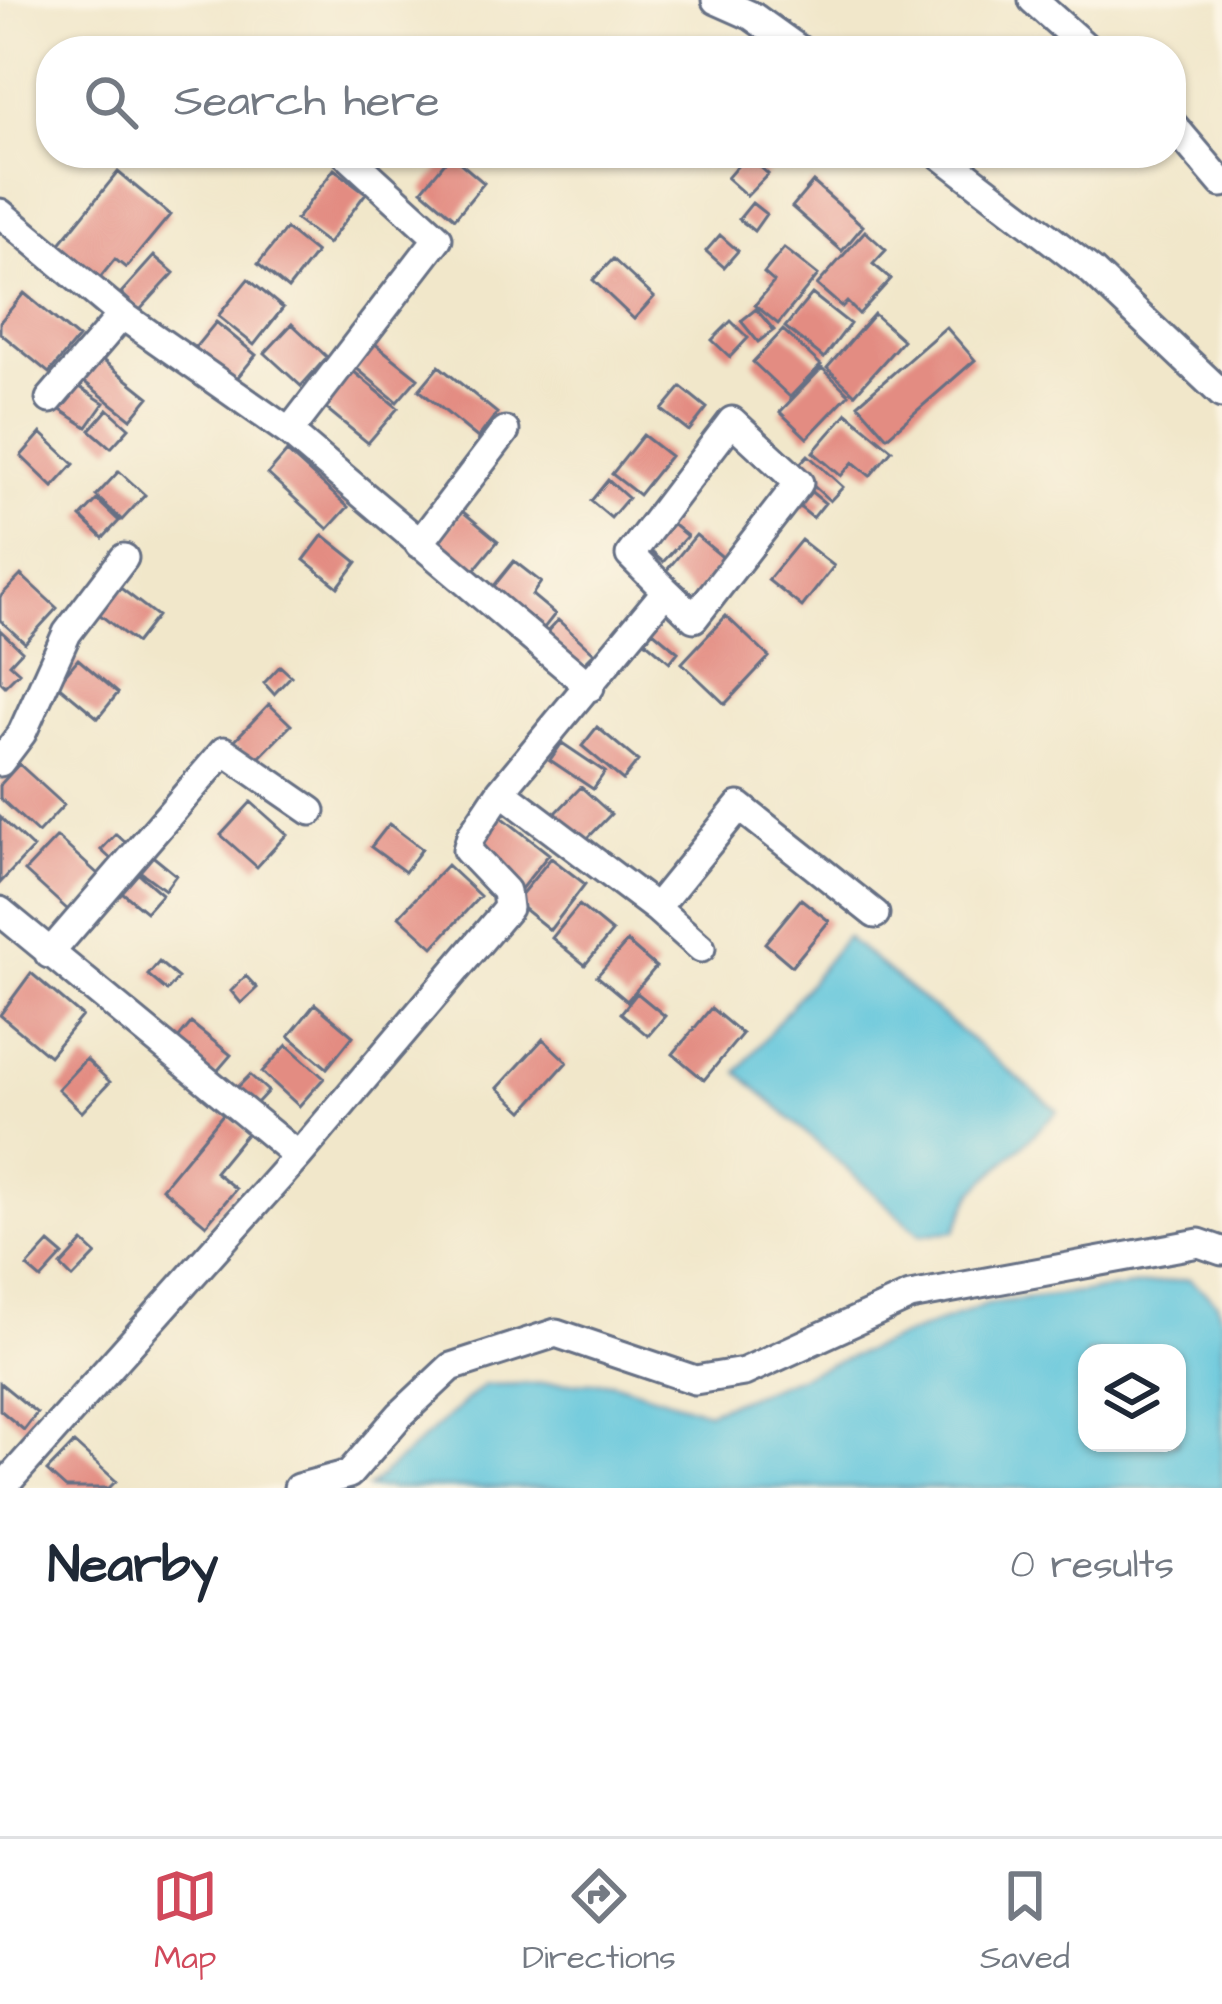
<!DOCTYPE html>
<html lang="en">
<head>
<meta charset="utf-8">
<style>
	body { margin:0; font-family:"Architects Daughter",sans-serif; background:#f6f6f7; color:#1f2937 }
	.controls { position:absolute; right:36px; bottom:36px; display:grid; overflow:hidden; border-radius:24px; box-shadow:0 3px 9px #0004 }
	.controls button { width:108px; height:108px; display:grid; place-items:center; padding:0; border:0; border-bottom:3px solid #e0e1e3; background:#fff; color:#1f2937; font:60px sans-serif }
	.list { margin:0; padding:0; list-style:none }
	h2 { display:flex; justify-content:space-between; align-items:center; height:156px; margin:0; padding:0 48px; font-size:51px }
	h2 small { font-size:39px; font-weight:400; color:#747a83 }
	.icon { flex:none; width:66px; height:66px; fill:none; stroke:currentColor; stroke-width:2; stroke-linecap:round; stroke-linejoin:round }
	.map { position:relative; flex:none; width:1222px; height:1488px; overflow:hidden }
	.search { position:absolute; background:#fff; box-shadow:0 3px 9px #0004; left:36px; right:36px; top:36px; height:132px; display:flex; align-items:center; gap:30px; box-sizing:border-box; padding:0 42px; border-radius:48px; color:#747a83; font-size:45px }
	.sheet { height:348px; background:#fff }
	nav { display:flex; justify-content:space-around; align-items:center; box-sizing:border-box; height:168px; border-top:3px solid #e0e1e3; background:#fff; font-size:33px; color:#747a83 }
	nav a { display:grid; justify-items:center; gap:6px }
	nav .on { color:#d1495b }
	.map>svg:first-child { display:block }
	.water { fill:#5ec5db; stroke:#3c7a9c; stroke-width:3; fill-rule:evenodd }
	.building { fill:#e38c82 }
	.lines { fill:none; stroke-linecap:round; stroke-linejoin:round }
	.minor-casing { stroke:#666f84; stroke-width:33 }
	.minor { stroke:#fff; stroke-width:27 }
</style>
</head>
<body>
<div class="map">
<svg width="1222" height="1488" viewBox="0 0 1222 1488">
	<rect width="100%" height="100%" fill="#fcf5e5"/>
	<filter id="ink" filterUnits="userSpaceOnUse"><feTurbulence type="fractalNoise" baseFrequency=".00833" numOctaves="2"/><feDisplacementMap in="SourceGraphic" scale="24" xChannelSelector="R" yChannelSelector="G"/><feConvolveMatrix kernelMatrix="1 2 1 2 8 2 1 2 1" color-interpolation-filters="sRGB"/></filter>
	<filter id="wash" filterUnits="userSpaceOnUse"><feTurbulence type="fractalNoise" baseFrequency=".004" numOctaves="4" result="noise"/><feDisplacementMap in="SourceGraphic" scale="48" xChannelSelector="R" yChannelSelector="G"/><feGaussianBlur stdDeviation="2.7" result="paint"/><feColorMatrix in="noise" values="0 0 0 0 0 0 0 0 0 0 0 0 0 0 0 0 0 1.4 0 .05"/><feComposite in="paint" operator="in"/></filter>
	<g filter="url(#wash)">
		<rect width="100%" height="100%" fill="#f1e7ca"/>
		<!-- water -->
		<path class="water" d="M846,937L1058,1111L973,1192L955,1231L921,1235L738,1072Z
			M1189,1279L1217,1302L1222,1323V1488H368L484,1385L612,1382L707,1412L987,1304ZM1087,1353H1177V1443H1087Z"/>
		<g id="blocks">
			<!-- building -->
			<path class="building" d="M451,155L484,183L455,218L422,190Z
				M747,155L768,174L747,196L727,178Z
				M334,169L366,193L328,244L296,220Z
				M118,172L170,215L126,268L115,259L99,279L58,246Z
				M813,182L863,226L842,251L792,207Z
				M752,203L766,214L754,231L739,219Z
				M286,229L316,253L288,289L258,264Z
				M865,231L886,250L873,264L891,279L859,314L847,302L842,307L817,285Z
				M720,235L738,251L724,267L706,251Z
				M784,248L818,275L778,324L755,305L774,282L764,273Z
				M154,256L174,273L140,310L121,293Z
				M613,259L654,297L634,319L593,280Z
				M248,279L283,308L254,345L218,316Z
				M24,293L78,338L49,373L0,333V322Z
				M812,294L850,324L824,358L785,327Z
				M756,309L774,330L758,342L741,321Z
				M874,314L903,340L855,394L827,368Z
				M731,321L748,338L730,357L712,340Z
				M216,322L256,355L229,388L189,355Z
				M292,324L327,357L301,386L265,353Z
				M946,327L975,360L887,437L858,404Z
				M783,330L821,365L790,397L753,362Z
				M374,343L418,378L397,402L355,367Z
				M100,358L149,397L131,419L82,380Z
				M347,366L398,408L368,443L317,401Z
				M439,366L497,413L478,438L419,390Z
				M822,368L849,394L807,438L780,412Z
				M75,384L104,403L87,427L59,409Z
				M681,387L707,408L689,431L662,410Z
				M108,409L129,428L111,448L90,430Z
				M847,413L892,450L870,476L853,462L841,476L813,452Z
				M41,433L74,464L53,487L21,456Z
				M643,435L670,456L639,495L612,474Z
				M287,452L348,507L328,529L268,474Z
				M808,455L843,487L830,501L795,469Z
				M119,471L145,495L122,520L96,496Z
				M608,480L628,498L611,518L591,501Z
				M804,486L825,503L813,518L792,501Z
				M97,500L119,521L103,538L81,517Z
				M462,511L498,541L474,570L438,541Z
				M671,523L687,536L663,562L648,549Z
				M323,535L357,562L338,587L304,560Z
				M696,535L726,560L695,596L666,571Z
				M801,540L834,566L802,607L768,580Z
				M514,561L541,582L532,595L555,614L544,628L493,587Z
				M21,575L57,608L25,643L0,620V597Z
				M110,580L157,616L136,643L90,607Z
				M726,616L769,657L725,704L682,663Z
				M558,620L594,653L580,667L544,635Z
				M0,630L22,651L10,664L19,672L5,686L0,681Z
				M653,631L678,652L670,662L645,641Z
				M78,659L118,693L98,718L57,684Z
				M280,666L291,676L274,694L264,683Z
				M269,704L291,725L253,764L231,744Z
				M597,727L638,761L623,780L582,746Z
				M562,743L605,772L593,789L550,760Z
				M19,764L64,805L38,833L0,798V785Z
				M581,787L611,814L584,842L555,814Z
				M251,802L287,834L257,867L221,835Z
				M498,814L549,854L521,889L470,849Z
				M0,817L33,848L0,883Z
				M389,824L422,849L405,872L371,847Z
				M116,834L127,844L112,860L101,850Z
				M57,837L100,876L68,910L25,871Z
				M150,854L176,875L165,890L138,870Z
				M551,858L585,884L550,930L515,902Z
				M447,865L480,896L433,947L399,916Z
				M133,869L162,894L146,912L117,888Z
				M801,899L829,921L792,966L765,943Z
				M579,905L612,932L585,965L552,938Z
				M627,942L656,967L627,1001L597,976Z
				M159,962L178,978L167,991L148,975Z
				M31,973L82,1016L49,1056L0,1015Z
				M246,976L257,988L241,1003L231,991Z
				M637,993L665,1016L648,1036L621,1013Z
				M315,1004L353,1036L327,1068L289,1036Z
				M711,1008L742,1034L704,1080L673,1054Z
				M191,1023L231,1055L207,1083L168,1051Z
				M543,1039L567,1062L523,1111L498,1088Z
				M287,1045L324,1078L299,1106L262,1072Z
				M86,1059L110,1082L82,1112L58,1089Z
				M250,1075L268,1091L254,1106L236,1089Z
				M224,1113L247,1133L215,1172L236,1189L206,1225L162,1188Z
				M83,1242L96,1254L73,1278L61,1266Z
				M49,1243L63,1255L41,1279L27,1267Z
				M0,1383L37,1413L24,1430L0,1410Z
				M74,1443L116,1481L109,1488H66L47,1471Z"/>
		</g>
	</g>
	<g filter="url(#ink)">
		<use href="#blocks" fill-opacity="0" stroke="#666f84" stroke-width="3"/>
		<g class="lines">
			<defs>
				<path id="minor" d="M716,0L752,16L801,51
					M1033,0L1090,51
					M1171,123L1222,183
					M938,153L1092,271L1222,394
					M0,213L122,315L289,432L590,687
					M50,399L122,315
					M289,432L438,238L345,153
					M419,544L505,431
					M0,762L22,733L67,633L124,558
					M501,791L656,908L701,948
					M656,908L739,806L875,914
					M0,911L298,1156
					M49,954L224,751L311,811
					M2,1488L298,1156L508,908L506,891L467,850L471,836L501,791L666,591L694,618L799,483L732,421L630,555L666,591
					M298,1488L349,1474L400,1415L451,1367L556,1333L695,1380L744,1372L910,1296L1199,1243L1222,1251"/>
			</defs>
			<!-- minor casing -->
			<use href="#minor" class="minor-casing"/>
			<!-- minor -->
			<use href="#minor" class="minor"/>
		</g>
	</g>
</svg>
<div class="controls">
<button><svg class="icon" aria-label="layers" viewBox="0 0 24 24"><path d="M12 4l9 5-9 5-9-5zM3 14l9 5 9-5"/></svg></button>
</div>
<div class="search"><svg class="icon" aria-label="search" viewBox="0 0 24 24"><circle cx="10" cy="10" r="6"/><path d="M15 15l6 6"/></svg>Search here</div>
</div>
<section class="sheet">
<h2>Nearby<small>0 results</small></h2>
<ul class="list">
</ul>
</section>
<nav>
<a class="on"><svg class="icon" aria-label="map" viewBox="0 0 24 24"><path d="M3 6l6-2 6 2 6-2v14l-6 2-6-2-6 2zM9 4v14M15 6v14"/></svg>Map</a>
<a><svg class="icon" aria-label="directions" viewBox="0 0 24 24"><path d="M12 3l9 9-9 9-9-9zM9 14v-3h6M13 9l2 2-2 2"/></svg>Directions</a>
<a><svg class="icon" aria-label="saved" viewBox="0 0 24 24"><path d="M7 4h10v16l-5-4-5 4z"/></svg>Saved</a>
</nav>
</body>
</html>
